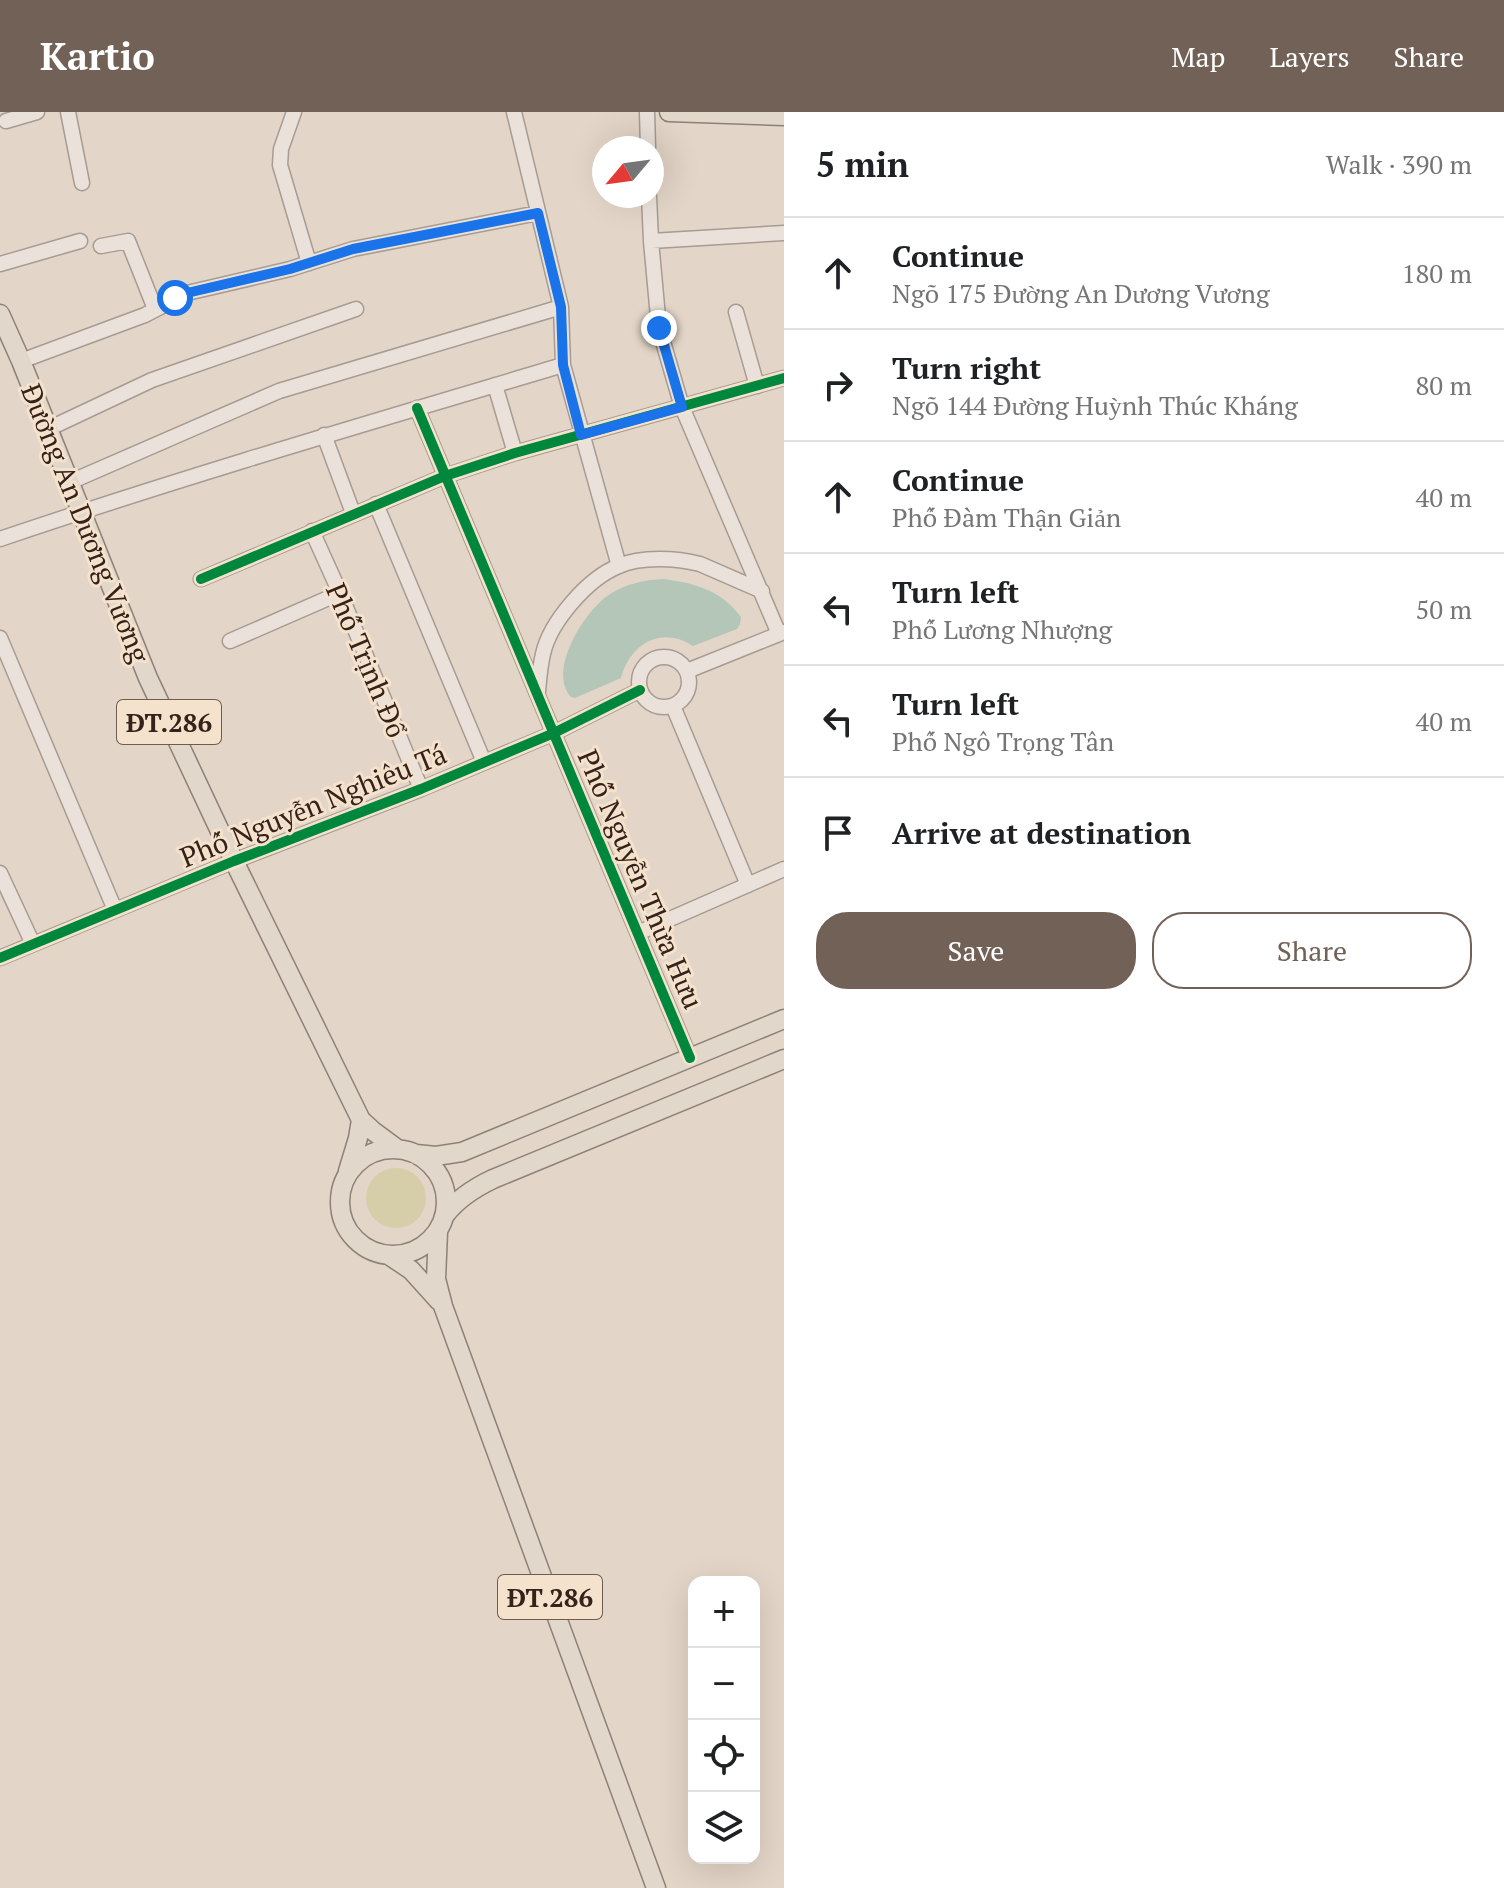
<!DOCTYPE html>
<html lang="en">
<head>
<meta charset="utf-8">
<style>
	body { margin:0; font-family:"PT Serif",serif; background:#f6f6f6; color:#202124 }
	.controls { position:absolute; right:24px; bottom:24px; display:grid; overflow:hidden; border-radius:16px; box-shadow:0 8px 32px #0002 }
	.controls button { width:72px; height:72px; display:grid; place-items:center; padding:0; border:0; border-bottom:2px solid #e0e0e0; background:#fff; color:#202124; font:40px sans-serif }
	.compass { position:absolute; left:592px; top:24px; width:72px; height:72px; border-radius:50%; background:#fff; box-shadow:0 8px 32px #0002; rotate:241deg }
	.stop { position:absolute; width:24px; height:24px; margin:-18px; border:6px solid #1a73e8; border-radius:50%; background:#fff }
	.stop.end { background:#1a73e8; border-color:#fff; box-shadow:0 2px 8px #0008 }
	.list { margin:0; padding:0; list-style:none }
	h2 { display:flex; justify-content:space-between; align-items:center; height:104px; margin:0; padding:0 32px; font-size:34px }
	h2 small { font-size:26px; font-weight:400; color:#757577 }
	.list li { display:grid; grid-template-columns:52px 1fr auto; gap:24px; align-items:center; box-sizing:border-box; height:112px; padding:0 32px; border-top:2px solid #e0e0e0 }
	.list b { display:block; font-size:30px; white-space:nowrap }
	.list p { margin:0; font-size:26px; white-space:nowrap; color:#757577 }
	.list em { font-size:26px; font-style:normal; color:#757577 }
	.actions { display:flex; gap:16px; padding:24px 32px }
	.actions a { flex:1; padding:18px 0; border:2px solid #726157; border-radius:32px; text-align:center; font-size:28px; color:#726157 }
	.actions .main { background:#726157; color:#fff }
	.icon { flex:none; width:44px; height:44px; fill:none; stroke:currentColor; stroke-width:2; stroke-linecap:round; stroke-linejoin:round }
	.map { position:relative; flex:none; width:784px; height:1776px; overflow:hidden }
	header { display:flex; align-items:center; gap:48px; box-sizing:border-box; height:112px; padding:0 40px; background:#726157; color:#fff }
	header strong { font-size:38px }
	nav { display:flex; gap:44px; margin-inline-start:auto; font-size:28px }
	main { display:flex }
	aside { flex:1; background:#fff }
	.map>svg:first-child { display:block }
	.green { fill:#d6cea9 }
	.water { fill:#b4c6b8 }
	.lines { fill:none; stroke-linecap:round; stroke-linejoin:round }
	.minor-casing { stroke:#a79b92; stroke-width:17 }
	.major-casing { stroke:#8d8178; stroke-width:21 }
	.minor { stroke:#eae2da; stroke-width:14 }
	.major { stroke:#e2d7cb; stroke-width:18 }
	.cycleway-casing { stroke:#f5e2cc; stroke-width:15 }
	.cycleway { stroke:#00873e; stroke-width:10 }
	.route { stroke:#1a73e8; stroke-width:10 }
	.labels { text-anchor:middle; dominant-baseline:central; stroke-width:6; stroke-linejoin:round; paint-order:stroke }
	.shield { fill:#f5e2cc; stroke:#6f5c50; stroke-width:2 }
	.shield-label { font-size:26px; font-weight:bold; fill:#35231b }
	.street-label { font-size:28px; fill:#35231b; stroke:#f5e2cc }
</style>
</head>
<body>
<header>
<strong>Kartio</strong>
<nav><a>Map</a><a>Layers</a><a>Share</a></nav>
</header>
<main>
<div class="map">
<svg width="784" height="1776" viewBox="0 0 784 1776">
	<rect width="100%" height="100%" fill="#e3d5c7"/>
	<!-- green -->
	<path class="green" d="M366 1086a30 30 0 1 1 60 0a30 30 0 1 1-60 0Z"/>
	<!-- water -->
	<path class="water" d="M663,467C695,471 721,478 741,505L740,512L737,517L693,534C661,513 630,532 621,566L575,586L571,585C547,558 585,498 610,482C626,472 644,468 663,467Z"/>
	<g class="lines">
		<defs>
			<path id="minor" d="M68,0L82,71
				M294,0L281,37L280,53L309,151
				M514,0L561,195L563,253L619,454
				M647,0L648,36
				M6,9L37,0
				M649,84L651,129L659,216L682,295L779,522
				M651,129L784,121
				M101,134L128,129L155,197
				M0,152L80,129
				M736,200L757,274
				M21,249L145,203L187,181L290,157L353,137L538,101
				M495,273L515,341
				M417,296L690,946
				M48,317L152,268L356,197
				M324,323L353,401
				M70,370L279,279L561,195
				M376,392L484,650
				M312,419L340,481L421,677
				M0,427C186,364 375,309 563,253
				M201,467L445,364L515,341L784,266
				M0,526L115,798
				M230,529L340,481
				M639 570a25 25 0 1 1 50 0a25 25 0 1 1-50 0Z
				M687,559L784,520
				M538,580C539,568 540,554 543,542C550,510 588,466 619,454C641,444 677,446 700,452L762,479
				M673,594L748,773
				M0,761L33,832
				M638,821L784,757
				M0,846L234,749L421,677L554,621L640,578"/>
			<path id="major" d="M669,0L784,4
				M0,202L21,249L148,566L234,749L361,1008L373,1019L396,1036
				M340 1090a53 53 0 1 1 106 0a53 53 0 1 1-106 0Z
				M416,1042L436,1044L462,1040L784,907
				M348,1059L358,1026L361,1008
				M445,1103C458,1086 474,1076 493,1067L784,947
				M438,1120L436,1167L443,1194L656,1776
				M390,1144L411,1158L439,1189"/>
		</defs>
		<!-- minor casing -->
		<use href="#minor" class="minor-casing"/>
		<!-- major casing -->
		<use href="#major" class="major-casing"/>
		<!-- minor -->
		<use href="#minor" class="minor"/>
		<!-- major -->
		<use href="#major" class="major"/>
		<defs>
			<path id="cycleway" d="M417,296L690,946
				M201,467L445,364L515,341L784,266
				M0,846L234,749L421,677L554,621L640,578"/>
		</defs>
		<!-- cycleway casing -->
		<use href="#cycleway" class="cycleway-casing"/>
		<!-- cycleway -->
		<use href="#cycleway" class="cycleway"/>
	</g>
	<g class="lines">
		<!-- route -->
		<path class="route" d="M175,186L187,181L290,157L353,137L538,101L561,195L563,253L581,323L682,295L659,216"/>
	</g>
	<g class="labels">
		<!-- shield labels -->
		<g class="shield">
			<rect x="117" y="588" width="104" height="44" rx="6"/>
			<rect x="498" y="1463" width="104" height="44" rx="6"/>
		</g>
		<g class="shield-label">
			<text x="169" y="610">ĐT.286</text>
			<text x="550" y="1485">ĐT.286</text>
		</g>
		<!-- street labels -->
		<g class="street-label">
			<text transform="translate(86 411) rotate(68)">Đường An Dương Vương</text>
			<text transform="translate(367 548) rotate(67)">Phố Trịnh Đổ</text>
			<text transform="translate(313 693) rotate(-22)">Phố Nguyễn Nghiêu Tá</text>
			<text transform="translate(641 767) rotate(67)">Phố Nguyễn Thừa Hưu</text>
		</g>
	</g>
</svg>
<div class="controls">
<button>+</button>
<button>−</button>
<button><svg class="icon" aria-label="locate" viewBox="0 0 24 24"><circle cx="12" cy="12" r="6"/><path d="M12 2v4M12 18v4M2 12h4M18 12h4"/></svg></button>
<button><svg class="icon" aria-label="layers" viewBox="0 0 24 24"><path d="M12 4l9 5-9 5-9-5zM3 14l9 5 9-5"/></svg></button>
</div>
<svg class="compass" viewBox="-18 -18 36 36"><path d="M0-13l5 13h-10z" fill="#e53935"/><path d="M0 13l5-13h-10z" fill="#757577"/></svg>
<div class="stop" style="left:175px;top:186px"></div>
<div class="stop end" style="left:659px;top:216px"></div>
</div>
<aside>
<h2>5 min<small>Walk · 390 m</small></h2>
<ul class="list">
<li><svg class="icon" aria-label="ahead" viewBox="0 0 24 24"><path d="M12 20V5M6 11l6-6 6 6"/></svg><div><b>Continue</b><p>Ngõ 175 Đường An Dương Vương</p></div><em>180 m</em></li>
<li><svg class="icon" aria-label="right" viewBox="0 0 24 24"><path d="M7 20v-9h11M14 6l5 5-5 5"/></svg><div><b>Turn right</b><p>Ngõ 144 Đường Huỳnh Thúc Kháng</p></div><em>80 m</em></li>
<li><svg class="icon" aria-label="ahead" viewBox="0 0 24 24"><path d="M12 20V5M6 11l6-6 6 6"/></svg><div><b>Continue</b><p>Phố Đàm Thận Giản</p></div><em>40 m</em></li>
<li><svg class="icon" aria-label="left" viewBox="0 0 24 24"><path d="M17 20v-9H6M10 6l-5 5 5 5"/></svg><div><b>Turn left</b><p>Phố Lương Nhượng</p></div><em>50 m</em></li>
<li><svg class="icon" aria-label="left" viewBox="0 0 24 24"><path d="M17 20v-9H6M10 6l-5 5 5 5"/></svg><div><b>Turn left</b><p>Phố Ngô Trọng Tân</p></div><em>40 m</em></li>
<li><svg class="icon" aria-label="arrive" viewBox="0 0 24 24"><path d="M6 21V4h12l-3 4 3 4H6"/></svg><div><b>Arrive at destination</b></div></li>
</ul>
<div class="actions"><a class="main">Save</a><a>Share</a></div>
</aside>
</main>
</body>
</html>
